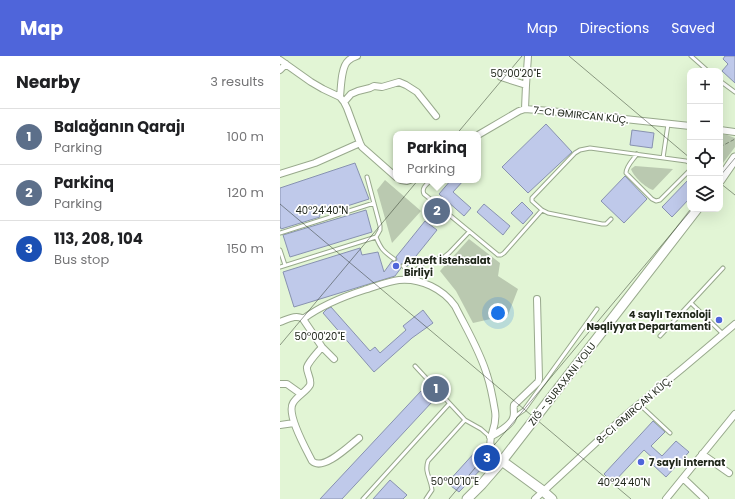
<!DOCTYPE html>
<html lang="en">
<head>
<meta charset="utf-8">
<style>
	body { margin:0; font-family:Poppins,sans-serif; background:#f2f2f2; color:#202124 }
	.controls { position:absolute; right:12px; top:12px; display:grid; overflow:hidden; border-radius:8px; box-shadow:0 4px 16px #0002 }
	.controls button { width:36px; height:36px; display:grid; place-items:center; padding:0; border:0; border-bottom:1px solid #e0e0e0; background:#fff; color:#202124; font:20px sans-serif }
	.you { position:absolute; left:218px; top:257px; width:14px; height:14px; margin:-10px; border:3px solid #fff; border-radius:50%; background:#1a73e8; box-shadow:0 0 0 6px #1a73e833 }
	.badge { display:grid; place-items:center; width:26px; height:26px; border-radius:50%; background:#4f65da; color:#fff; font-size:13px; font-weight:700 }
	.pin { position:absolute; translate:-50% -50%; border:2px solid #fff; box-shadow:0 1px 4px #0006 }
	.popup { position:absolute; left:113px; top:75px; width:88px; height:52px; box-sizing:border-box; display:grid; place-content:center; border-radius:8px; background:#fff; filter:drop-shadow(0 1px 3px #0005); font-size:13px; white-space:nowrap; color:#757577 }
	.popup b { font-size:15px; color:#202124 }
	.popup::after { content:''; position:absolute; left:50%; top:100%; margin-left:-8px; border:8px solid transparent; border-top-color:#fff }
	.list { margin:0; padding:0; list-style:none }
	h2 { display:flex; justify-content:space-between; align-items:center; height:52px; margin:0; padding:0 16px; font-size:17px }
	h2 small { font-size:13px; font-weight:400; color:#757577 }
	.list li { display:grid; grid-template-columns:26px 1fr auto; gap:12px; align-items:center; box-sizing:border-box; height:56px; padding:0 16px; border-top:1px solid #e0e0e0 }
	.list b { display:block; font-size:15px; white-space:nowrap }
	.list p { margin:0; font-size:13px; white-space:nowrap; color:#757577 }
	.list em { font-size:13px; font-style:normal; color:#757577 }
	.icon { flex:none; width:22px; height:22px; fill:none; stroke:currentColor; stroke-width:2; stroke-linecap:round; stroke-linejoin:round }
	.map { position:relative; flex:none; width:455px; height:443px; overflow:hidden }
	header { display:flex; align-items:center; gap:24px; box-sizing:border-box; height:56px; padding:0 20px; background:#4f65da; color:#fff }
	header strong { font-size:19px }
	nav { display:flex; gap:22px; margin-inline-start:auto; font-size:14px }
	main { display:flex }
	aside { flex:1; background:#fff }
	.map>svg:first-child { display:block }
	.green { fill:#bac9b0 }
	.building { fill:#bfc9ea; stroke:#8892b0 }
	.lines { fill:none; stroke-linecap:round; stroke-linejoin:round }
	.lane-casing { stroke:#98a98c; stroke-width:5 }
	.street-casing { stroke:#98a98c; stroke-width:8 }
	.secondary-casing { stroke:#98a98c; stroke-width:11 }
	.path { stroke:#798671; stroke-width:1; stroke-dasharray:4 2; stroke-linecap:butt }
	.lane { stroke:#fff; stroke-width:3 }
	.street { stroke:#fff; stroke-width:6 }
	.secondary { stroke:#fff; stroke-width:9 }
	.ticks { fill:none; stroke:#20271b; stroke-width:1; stroke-opacity:0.45 }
	.poi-dot { fill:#4f65da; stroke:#fff; stroke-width:1.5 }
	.labels { text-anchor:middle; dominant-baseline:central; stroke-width:3.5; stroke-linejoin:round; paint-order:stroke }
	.street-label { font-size:10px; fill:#20271b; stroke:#fff }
	.poi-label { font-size:10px; font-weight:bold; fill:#20271b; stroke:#fff; text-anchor:start }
	.ticks-label { font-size:10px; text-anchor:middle; fill:#20271b; stroke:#fff; stroke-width:3.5; stroke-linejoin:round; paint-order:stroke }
</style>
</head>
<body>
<header>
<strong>Map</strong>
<nav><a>Map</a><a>Directions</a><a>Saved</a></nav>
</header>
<main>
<aside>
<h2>Nearby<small>3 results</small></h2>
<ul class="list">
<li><span class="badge" style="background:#5c6f8a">1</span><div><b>Balağanın Qarajı</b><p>Parking</p></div><em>100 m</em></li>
<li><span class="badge" style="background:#5c6f8a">2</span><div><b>Parkinq</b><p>Parking</p></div><em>120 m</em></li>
<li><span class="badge" style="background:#1a4fb4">3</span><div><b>113, 208, 104</b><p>Bus stop</p></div><em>150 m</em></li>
</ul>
</aside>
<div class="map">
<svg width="455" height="443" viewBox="0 0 455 443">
	<rect width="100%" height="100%" fill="#e2f5d5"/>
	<!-- green -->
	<path class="green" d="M440,78L447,79L455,82V91L440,111Z
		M355,110L393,113L373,134C366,132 353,120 351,113Z
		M105,124L141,155L112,187L97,134Z
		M189,183L220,207L218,220L238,233L228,259L193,267L176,235L160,215Z"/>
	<!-- building -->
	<path class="building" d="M445,0H455V27L442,15L448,8L443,3Z
		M266,68L292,96L248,137L222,111Z
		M352,74L374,77L372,92L350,89Z
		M75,107L89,143L39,159L40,161L1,173L0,170V132Z
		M345,120L367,143L344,167L321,145Z
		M410,122V142L392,161L382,151Z
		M171,124H184L173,136L191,152L184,160L159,138Z
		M242,146L253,157L243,168L231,157Z
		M204,148L230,170L223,179L197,156Z
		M86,154L92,176L10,201L3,179Z
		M145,165L157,174L128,210L124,207L121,208L120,210L121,212L115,220L14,251L3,216L80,192L82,199L98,196L104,216L112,205L114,206L116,205L117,203L116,201Z
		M51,251L90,295L95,291L100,297L126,274L123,270L143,254L153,267L132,282L94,316L43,257L47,253Z
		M141,335L152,346L62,443H40Z
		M373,365L385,376L371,390L382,400L396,385L409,396L386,421L373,409L377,406L364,394L333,427L324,418Z
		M196,395L208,406L179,436L167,427Z
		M110,424L127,439L123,443H93Z"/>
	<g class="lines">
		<defs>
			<path id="lane" d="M411,0L428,15
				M440,25L455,36
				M357,98C353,104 346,110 346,117L372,143L376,145L380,144L410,114
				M383,102L388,68
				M87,121L100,170V174L96,181
				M151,124C147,128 141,132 144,138L218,199H221L224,197L262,154
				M331,163L326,168H322L268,157L262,154L252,145V142L295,97L300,94L310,92L406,105L410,107
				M0,177L94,147
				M0,194L5,209
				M123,210L133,218
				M0,211L96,181C101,193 103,195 114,203
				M140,225L133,218L141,209L147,205L164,201L169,197L189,176
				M411,247L443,278
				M380,280L443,212
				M135,310L185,364L201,373L210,381
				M359,348L390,377
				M234,361L244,354L317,253
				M83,443L169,348
				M146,443L152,434C151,422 144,417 148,405L185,364"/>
			<path id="street" d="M0,4L31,26L43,33L60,41L64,46L67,52L80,87L82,91L116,121
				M0,14L6,8
				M221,21L246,29
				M60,41C61,32 61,11 68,5C70,3 74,1 77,0
				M64,46L71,38L78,35L90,32L94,30L102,31L119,26L126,29L137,36L156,60
				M245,53L246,29L248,0
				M440,74L455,76
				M198,79L239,55L245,53L270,55L410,70
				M0,118L35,107L80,87
				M121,124L127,125L130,124
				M23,263C42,249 62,241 84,234C94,231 109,225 119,224C141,222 163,233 175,250C186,272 200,295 207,319C211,331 213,343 215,355C219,379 198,382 222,405
				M0,266C8,263 17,258 23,263L42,291L54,303
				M42,291C38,296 29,305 27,311C26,316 32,323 30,329C26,336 17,340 13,347C6,358 26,393 32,405C43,416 70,389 79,382
				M0,328H7L21,338
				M0,369L14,367
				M210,381C216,378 231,369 233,362C235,358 233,353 234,349L258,326L259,323L257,243
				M422,398L449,417
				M403,422L425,443
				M255,443L347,358L403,312L455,268
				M386,443L455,358"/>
			<path id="secondary" d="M440,124L455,102
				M222,405L263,435L272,443
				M187,443L202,428L222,405L417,153"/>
		</defs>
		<!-- lane casing -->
		<use href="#lane" class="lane-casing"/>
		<!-- street casing -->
		<use href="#street" class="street-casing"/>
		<!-- secondary casing -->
		<use href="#secondary" class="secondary-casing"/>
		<!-- path -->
		<path class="path" d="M440,91L455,83"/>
		<!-- lane -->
		<use href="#lane" class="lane"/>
		<!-- street -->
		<use href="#street" class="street"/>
		<!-- secondary -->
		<use href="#secondary" class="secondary"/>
	</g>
	<!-- ticks -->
	<path class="ticks" d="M289,0L410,102M440,120L455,102M440,127L455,139M0,148L351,443M0,289L242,0M169,443L412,153"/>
	<!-- markers -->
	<g class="poi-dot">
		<circle cx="116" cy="210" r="4"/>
		<circle cx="439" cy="264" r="4"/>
		<circle cx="361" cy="406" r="4"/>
	</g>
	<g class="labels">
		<!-- street labels -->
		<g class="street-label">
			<text transform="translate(301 59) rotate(6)">7-CI ƏMIRCAN KÜÇ.</text>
			<text transform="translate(282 328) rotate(-52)">ZIĞ - SURAXANI YOLU</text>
			<text transform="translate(354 354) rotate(-41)">8-CI ƏMIRCAN KÜÇ.</text>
		</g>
		<!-- poi labels -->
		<g class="poi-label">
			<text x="124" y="204">Azneft İstehsalat<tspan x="124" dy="12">Birliyi</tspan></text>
			<text x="431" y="258" text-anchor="end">4 saylı Texnoloji<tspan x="431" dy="12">Nəqliyyat Departamenti</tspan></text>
			<text x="369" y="406">7 saylı İnternat</text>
		</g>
	</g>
	<g class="ticks-label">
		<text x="236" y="21">50°00'20"E</text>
		<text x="42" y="158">40°24'40"N</text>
		<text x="40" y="284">50°00'20"E</text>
		<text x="175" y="429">50°00'10"E</text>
		<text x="344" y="430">40°24'40"N</text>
	</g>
</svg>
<div class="controls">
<button>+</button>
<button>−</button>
<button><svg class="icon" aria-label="locate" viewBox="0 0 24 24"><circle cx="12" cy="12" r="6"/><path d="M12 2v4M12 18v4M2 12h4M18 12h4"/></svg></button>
<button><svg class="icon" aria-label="layers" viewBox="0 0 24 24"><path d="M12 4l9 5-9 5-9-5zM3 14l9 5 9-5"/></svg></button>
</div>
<div class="you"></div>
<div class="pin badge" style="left:156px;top:333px;background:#5c6f8a">1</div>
<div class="pin badge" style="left:157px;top:155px;background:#5c6f8a">2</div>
<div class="popup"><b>Parkinq</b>Parking</div>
<div class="pin badge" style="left:207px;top:402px;background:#1a4fb4">3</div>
</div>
</main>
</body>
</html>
